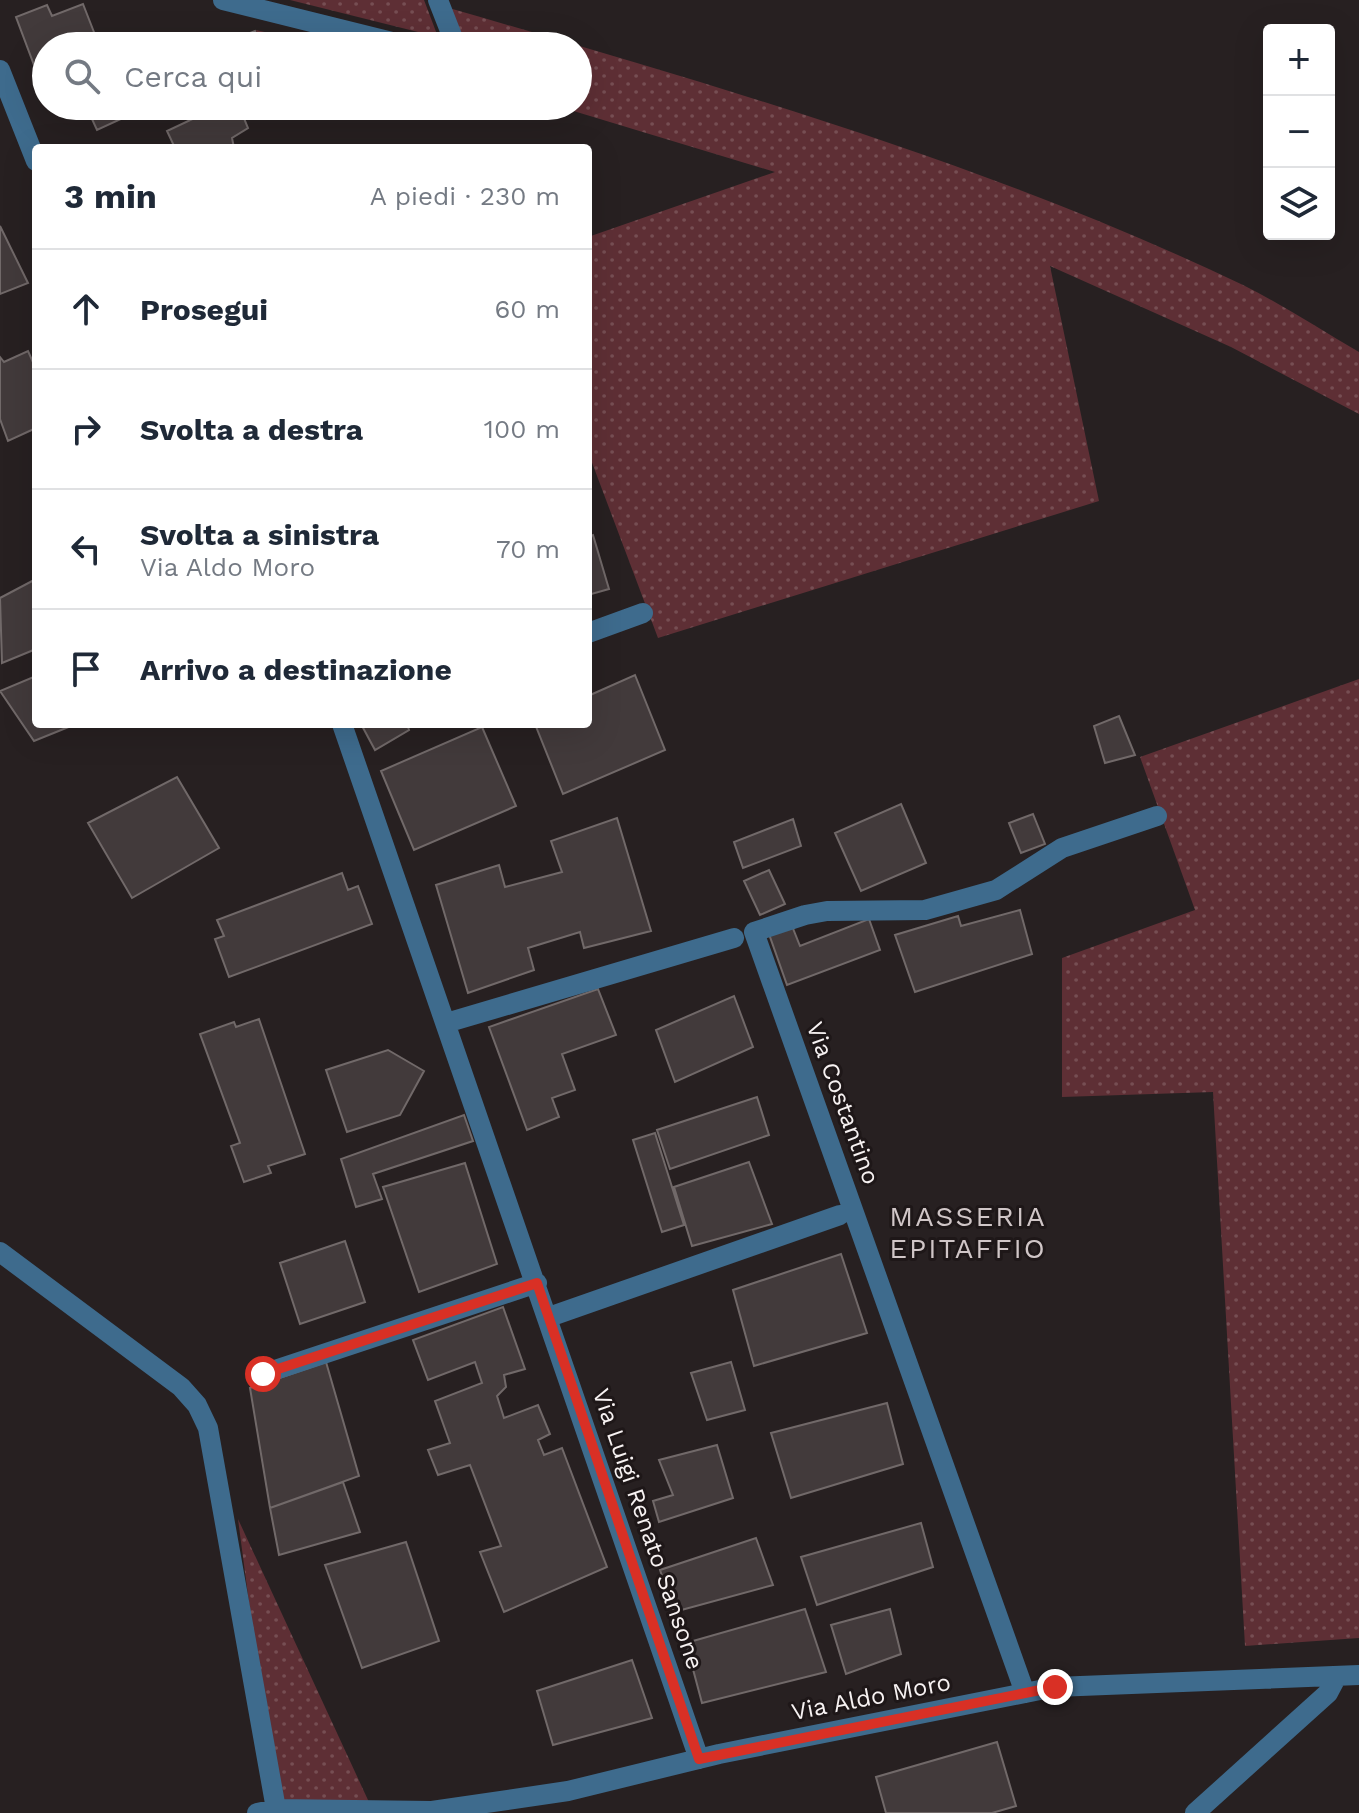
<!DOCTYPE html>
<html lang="it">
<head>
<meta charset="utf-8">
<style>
	body { margin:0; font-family:"Work Sans",sans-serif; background:#f6f6f7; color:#1f2937 }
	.controls { position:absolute; right:24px; top:24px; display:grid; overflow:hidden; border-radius:8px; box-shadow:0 8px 32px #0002 }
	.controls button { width:72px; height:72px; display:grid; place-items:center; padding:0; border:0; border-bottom:2px solid #e0e1e3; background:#fff; color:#1f2937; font:40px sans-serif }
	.stop { position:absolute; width:24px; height:24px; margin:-18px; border:6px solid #d93025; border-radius:50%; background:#fff }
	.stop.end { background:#d93025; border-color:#fff; box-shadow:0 2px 8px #0008 }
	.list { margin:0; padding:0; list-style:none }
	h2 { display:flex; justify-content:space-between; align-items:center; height:104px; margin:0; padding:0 32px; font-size:34px }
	h2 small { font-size:26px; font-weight:400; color:#747a83 }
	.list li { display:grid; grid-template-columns:52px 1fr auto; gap:24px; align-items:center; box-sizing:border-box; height:120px; padding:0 32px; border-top:2px solid #e0e1e3 }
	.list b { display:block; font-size:30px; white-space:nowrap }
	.list p { margin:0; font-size:26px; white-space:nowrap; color:#747a83 }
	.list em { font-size:26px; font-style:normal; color:#747a83 }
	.icon { flex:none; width:44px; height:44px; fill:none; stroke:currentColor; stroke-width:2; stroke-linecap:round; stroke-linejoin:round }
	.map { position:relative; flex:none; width:1359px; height:1813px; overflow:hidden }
	.search { position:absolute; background:#fff; box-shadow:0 8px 32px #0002; left:32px; top:32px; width:560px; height:88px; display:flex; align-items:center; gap:20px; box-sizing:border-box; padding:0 28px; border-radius:44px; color:#747a83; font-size:30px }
	.panel { position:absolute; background:#fff; box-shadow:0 8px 32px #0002; left:32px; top:144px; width:560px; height:584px; border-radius:8px }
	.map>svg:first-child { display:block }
	.grass { fill:url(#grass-dots) }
	.building { fill:#423a3b; stroke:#716969; stroke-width:2 }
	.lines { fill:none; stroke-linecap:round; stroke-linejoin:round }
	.minor { stroke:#3e6b8d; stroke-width:20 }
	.route { stroke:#d93025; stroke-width:10 }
	.labels { text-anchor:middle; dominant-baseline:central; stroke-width:6; stroke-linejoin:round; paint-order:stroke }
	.street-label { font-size:24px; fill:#f7f2f2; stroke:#1e1718 }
	.quarter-label { font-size:28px; letter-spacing:2px; fill:#d0c6c7; stroke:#1e1718 }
</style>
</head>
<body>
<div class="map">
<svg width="1359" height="1813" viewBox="0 0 1359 1813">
	<defs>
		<pattern id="grass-dots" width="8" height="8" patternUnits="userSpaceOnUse" patternTransform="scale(2)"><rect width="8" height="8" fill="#5e2f35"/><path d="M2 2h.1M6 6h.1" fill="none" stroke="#764e53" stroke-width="1.8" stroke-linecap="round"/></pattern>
	</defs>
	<rect width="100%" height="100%" fill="#272021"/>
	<!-- grass -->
	<path class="grass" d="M290,0H424L438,37Z
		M449,8C718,86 990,164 1243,285C1283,305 1321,330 1359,352V414L1231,347L1050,266L1099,501L658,638L588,452V237L775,172L557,106H578V46H464Z
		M256,30L325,46H262Z
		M1359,679V1638L1245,1646L1213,1092L1062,1097V958L1195,910L1140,757Z
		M238,1519L374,1813L276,1808Z"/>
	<!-- building -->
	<path class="building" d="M83,4L99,45L46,46V79L40,81L16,17L47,5L52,16Z
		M255,31L261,46L219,45Z
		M86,106H149L97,130Z
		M220,106H239L248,128L232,138L234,148H175L167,131Z
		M0,226L28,283L0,294Z
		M28,351L36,369V428L8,441L0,419V357L4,362Z
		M593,535L609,589L588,595V537Z
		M36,579V649L2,663L0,598Z
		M635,675L665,750L563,794L535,724H588V696Z
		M36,676V724H76L34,741L0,691Z
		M1119,716L1135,755L1105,763L1094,726Z
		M361,724H407L409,730L375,750Z
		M482,727L516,806L414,850L381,771Z
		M177,777L219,848L132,898L88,823Z
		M901,804L926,863L861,891L835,833Z
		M1033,814L1045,844L1021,853L1009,823Z
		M617,818L651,931L584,948L580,932L528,948L534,970L468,993L436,885L499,865L505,887L562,872L551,841Z
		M793,819L801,846L743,868L734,842Z
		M769,870L785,904L760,915L744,881Z
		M342,873L348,890L358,886L372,924L229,977L215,939L224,936L217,920Z
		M1020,910L1032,954L915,992L895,935L958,916L961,926Z
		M869,919L880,950L787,985L769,934L792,926L800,946Z
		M598,989L616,1035L562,1054L575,1090L552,1098L559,1117L527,1130L489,1027Z
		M734,996L753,1047L675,1082L656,1030Z
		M259,1019L305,1154L268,1166L271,1173L244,1182L231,1146L240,1143L200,1034L234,1022L236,1027Z
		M388,1050L424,1071L400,1115L347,1132L326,1070Z
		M757,1097L769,1135L670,1169L657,1130Z
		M464,1115L473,1141L373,1174L382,1199L356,1207L341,1159Z
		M655,1133L684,1225L662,1232L633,1140Z
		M749,1162L772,1224L692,1246L674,1187Z
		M465,1163L497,1264L419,1292L383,1187Z
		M345,1241L365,1302L300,1324L280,1263Z
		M841,1254L867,1333L754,1366L733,1290Z
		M503,1307L525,1369L504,1375L506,1387L497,1396L504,1418L538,1405L550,1434L538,1440L544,1455L562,1448L607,1567L504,1612L480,1552L501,1546L470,1465L438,1475L428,1450L450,1443L435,1401L482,1383L475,1362L428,1380L413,1340Z
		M326,1362L359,1476L270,1508L250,1388Z
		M731,1362L745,1410L707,1420L691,1373Z
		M887,1403L903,1464L791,1498L771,1433Z
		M717,1445L733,1498L659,1522L653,1501L673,1495L659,1460Z
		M343,1482L360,1532L279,1555L270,1508Z
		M921,1523L933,1567L817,1605L801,1557Z
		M756,1538L773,1585L674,1612L660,1570Z
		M406,1542L439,1641L362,1668L325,1565Z
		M805,1609L826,1672L702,1703L686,1643Z
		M890,1609L901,1654L846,1674L831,1625Z
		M632,1660L652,1718L553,1745L537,1691Z
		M997,1742L1016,1806L992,1813H886L876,1777Z"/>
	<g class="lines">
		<!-- minor -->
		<path class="minor" d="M223,0L408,46
			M438,0L456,46
			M0,70L36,161
			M588,633L643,613
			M342,724L699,1759
			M446,1023L734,938
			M0,1252L181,1387L197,1405L208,1428L276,1809
			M549,1317L840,1215
			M263,1374L537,1283
			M1025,1693L754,932L805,915L827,911L925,910L996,890L1062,848L1157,816
			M257,1813L276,1809L432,1811L568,1791L719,1754L1055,1687L1359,1675
			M1195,1813L1328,1693L1337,1676"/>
	</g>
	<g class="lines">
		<!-- route -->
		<path class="route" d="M263,1374L537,1283L699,1759L1055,1687"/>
	</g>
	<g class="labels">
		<!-- street labels -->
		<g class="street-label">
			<text transform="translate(843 1103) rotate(70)">Via Costantino</text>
			<text transform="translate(648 1529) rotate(71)">Via Luigi Renato Sansone</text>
			<text transform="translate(871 1697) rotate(-11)">Via Aldo Moro</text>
		</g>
		<!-- quarter labels -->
		<g class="quarter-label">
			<text x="968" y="1216">MASSERIA<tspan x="968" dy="32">EPITAFFIO</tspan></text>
		</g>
	</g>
</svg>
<div class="controls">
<button>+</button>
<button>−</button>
<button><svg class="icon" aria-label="layers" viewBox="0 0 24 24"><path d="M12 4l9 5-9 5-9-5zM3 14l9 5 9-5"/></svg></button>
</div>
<div class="stop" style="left:263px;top:1374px"></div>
<div class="stop end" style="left:1055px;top:1687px"></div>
<div class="search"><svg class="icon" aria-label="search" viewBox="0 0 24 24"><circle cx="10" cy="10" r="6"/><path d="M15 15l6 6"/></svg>Cerca qui</div>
<section class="panel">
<h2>3 min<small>A piedi · 230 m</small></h2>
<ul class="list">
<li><svg class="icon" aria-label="ahead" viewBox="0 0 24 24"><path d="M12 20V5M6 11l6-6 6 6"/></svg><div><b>Prosegui</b></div><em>60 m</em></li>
<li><svg class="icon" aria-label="right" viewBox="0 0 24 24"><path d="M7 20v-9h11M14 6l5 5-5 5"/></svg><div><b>Svolta a destra</b></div><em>100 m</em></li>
<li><svg class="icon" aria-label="left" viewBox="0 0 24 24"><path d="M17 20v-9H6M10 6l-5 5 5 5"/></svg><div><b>Svolta a sinistra</b><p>Via Aldo Moro</p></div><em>70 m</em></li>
<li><svg class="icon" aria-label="arrive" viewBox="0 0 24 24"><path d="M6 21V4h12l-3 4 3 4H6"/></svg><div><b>Arrivo a destinazione</b></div></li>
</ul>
</section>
</div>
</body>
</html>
